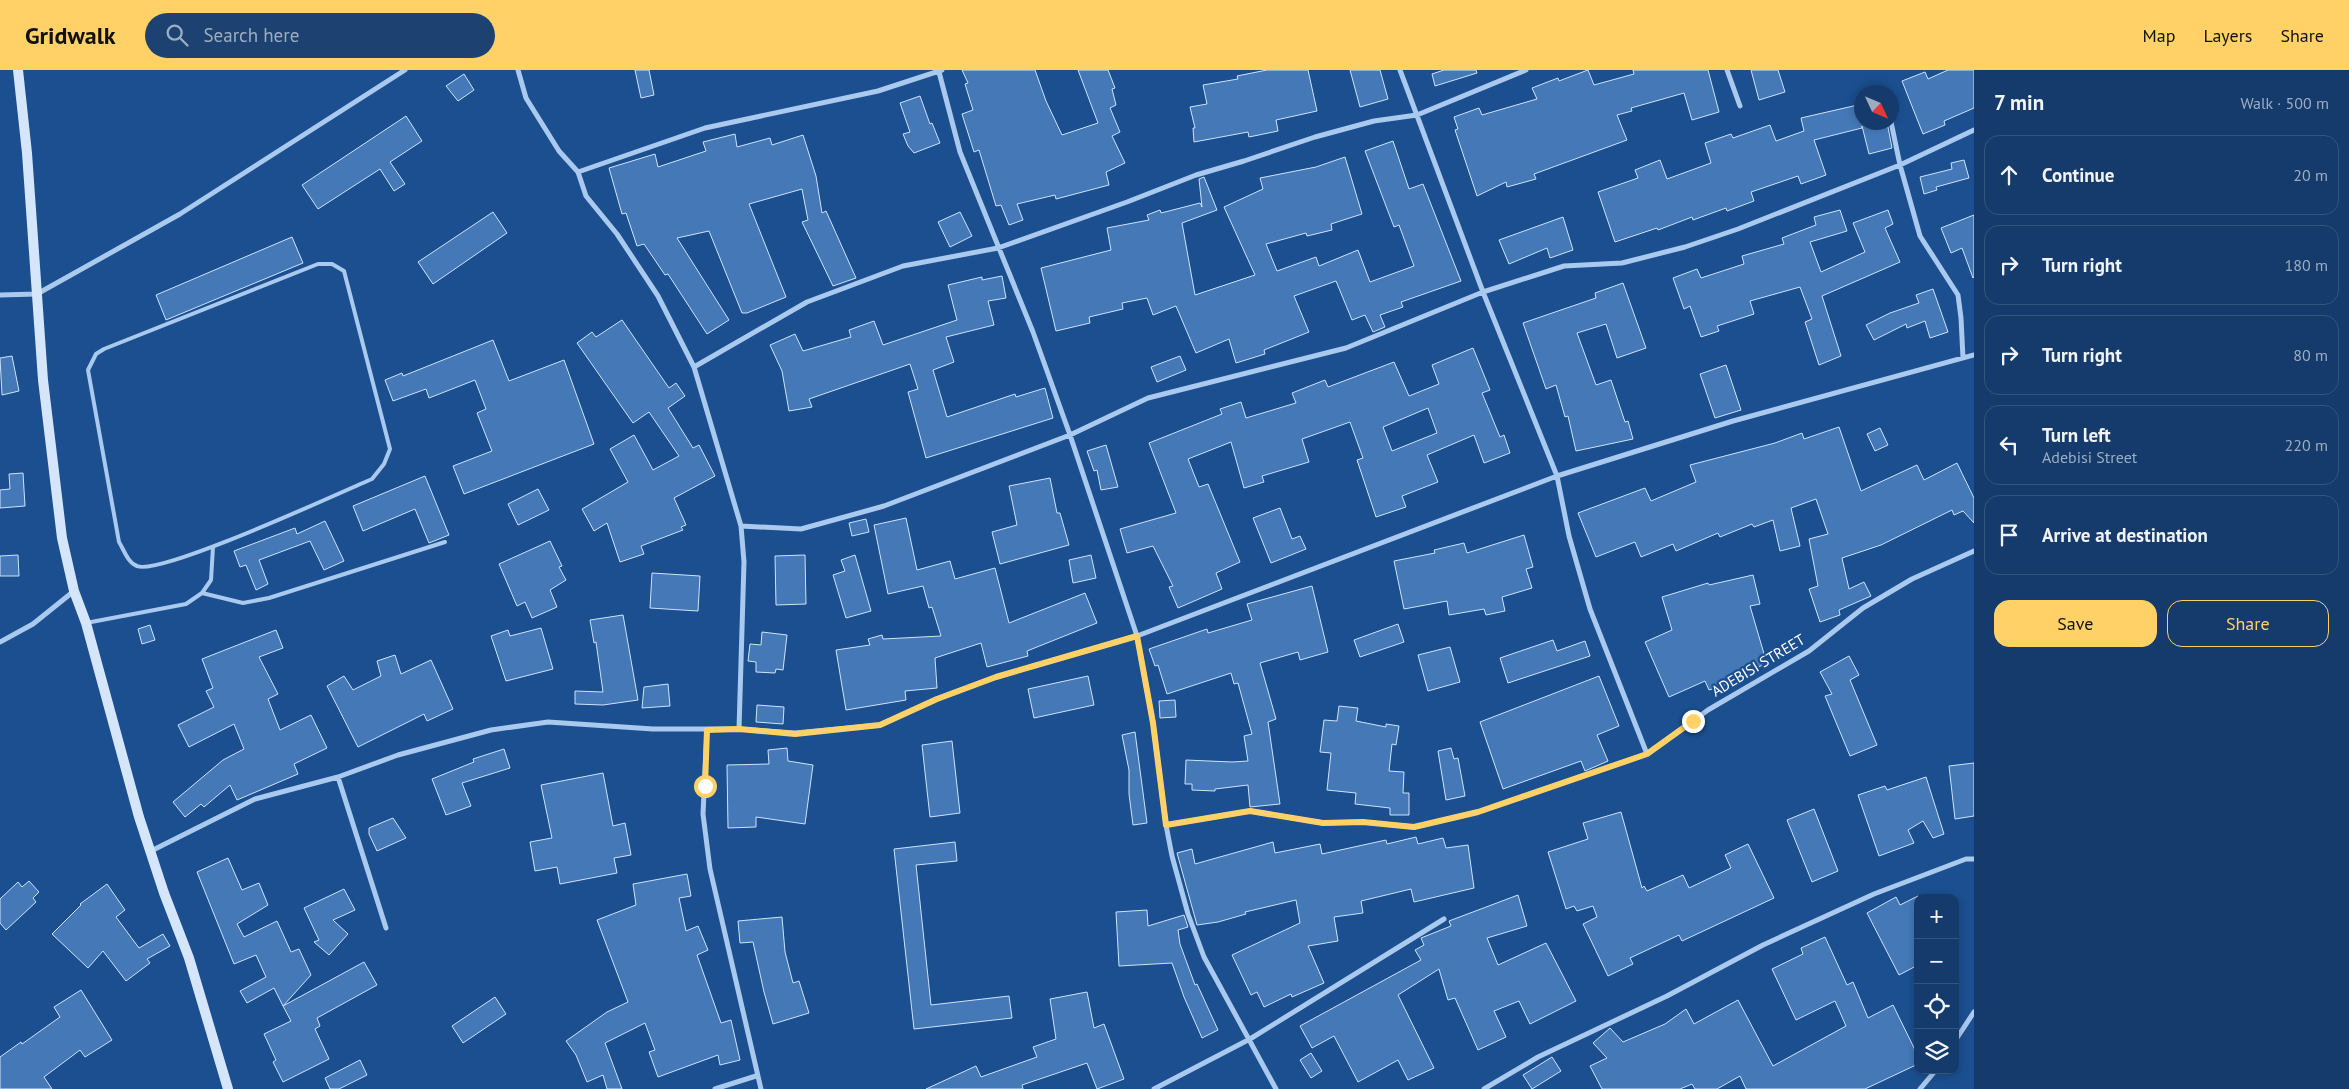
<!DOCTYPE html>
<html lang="en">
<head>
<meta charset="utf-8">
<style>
	body { margin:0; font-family:"PT Sans",sans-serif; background:#1d4271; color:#f1f3f6 }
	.controls { position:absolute; right:15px; bottom:15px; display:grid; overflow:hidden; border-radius:10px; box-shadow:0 2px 8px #0003 }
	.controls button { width:45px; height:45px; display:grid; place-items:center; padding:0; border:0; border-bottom:1px solid #33557e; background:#143b6b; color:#f1f3f6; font:25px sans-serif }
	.compass { position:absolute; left:1854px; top:15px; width:45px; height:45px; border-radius:50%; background:#143b6b; box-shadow:0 2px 8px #0003; rotate:134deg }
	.stop { position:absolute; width:15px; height:15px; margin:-11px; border:4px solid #ffd166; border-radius:50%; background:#fff }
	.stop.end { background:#ffd166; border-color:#fff; box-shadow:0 1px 5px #0008 }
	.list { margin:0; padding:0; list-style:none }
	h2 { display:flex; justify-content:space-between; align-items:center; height:65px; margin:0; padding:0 20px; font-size:21px }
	h2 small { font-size:16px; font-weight:400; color:#9dadc1 }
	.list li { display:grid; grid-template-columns:32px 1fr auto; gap:15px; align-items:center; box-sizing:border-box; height:80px; margin:0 10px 10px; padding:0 10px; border:1px solid #33557e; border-radius:15px }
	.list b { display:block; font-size:19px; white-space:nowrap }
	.list p { margin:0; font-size:16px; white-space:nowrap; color:#9dadc1 }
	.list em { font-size:16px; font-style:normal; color:#9dadc1 }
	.actions { display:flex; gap:10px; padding:15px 20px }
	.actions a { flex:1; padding:11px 0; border:1px solid #ffd166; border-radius:15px; text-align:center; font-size:18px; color:#ffd166 }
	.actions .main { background:#ffd166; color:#111 }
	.icon { flex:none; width:28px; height:28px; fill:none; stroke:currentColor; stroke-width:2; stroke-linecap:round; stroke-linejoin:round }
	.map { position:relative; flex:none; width:1974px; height:1019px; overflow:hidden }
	header { display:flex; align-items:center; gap:30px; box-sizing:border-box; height:70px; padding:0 25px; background:#ffd166; color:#111 }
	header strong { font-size:24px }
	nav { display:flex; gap:28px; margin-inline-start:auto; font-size:18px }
	.search { width:350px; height:45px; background:#1d4271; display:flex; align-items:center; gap:12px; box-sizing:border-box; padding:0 18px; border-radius:28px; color:#9dadc1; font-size:19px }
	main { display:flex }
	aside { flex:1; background:#143b6b }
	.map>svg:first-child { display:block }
	.building { fill:#4478b7; stroke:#cfe3fa; fill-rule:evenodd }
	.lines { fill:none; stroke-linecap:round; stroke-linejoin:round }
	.lane { stroke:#a9c9ee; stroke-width:4 }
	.street { stroke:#a9c9ee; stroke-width:5 }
	.secondary { stroke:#d6e6fa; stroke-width:10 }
	.route { stroke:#ffd166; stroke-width:6 }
	.labels { text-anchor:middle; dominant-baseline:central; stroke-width:4.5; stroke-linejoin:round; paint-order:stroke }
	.street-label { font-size:15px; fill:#fff; stroke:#1b4f8f }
</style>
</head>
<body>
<header>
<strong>Gridwalk</strong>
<div class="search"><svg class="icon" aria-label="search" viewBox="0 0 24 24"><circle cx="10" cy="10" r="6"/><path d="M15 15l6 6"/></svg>Search here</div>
<nav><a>Map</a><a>Layers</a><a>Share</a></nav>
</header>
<main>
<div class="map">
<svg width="1974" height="1019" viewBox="0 0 1974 1019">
	<rect width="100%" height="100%" fill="#1b4f8f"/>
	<!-- building -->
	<path class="building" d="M635,0H649L654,25L641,28Z
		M962,0H1035L1046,31L1062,65L1098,53L1078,0H1108L1115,18L1112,19L1116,35L1110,38L1120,62L1112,66L1125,93L1106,102L1109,115L1056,129L1055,125L1017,134L1023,150L1009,155L1001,135L996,136L979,80L974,82L962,44L973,40L965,14L968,13Z
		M1267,0H1308L1317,41L1276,50L1278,61L1249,67L1248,62L1194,72L1193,58H1195L1190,37L1207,34L1203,15L1238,9L1237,6Z
		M1350,0H1380L1388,29L1360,37Z
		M1444,0H1476L1477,3L1435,16L1432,4Z
		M1588,0L1594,15L1634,4L1633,0H1708L1719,42L1692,50L1684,23L1631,38L1632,41L1617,45L1627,70L1534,104L1536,109L1507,117L1506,112L1477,126L1455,60L1458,59L1454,47L1479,38L1482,45L1537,29L1532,18L1558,8L1559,11Z
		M1751,0H1778L1785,22L1759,30Z
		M1948,0H1974V38L1944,51L1945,55L1923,64L1902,11L1925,2L1928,9Z
		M464,4L474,20L458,31L446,16Z
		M920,26L930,54L932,53L940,73L914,83L908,76L903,64L910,62L900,33Z
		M1862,34V52H1887L1892,78L1869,84L1862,56V58L1814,70L1826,105L1801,114L1798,106L1751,122L1754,131L1727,141L1726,138L1693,150L1692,147L1658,160L1657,158L1615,172L1598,122L1638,108L1635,100L1660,90L1667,109L1711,93L1705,73L1731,64L1733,68L1770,55L1776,71L1804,61L1801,48Z
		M406,46L422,71L390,92L405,114L394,121L380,99L318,139L302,115Z
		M735,64L737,77L770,68L772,75L803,65L816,106L822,143L826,141L856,208L833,216L802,152L808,150L802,119L749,134L786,227L747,243H742L709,161L677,168L729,250L707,264L668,204L665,205L644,174L637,176L626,143L622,144L609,98L655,84L658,97L706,81L703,72Z
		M1393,71L1409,119L1423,114L1461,211L1401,232L1403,237L1380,245L1385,257L1373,262L1365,245L1352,250L1336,211L1294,226L1309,262L1264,280L1265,284L1236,293L1229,269L1196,283L1176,236L1153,245L1147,228L1122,233L1123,239L1089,247L1090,253L1056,261L1041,198L1111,180L1107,158L1149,150L1147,145L1160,140L1161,143L1200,133L1202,137L1199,109L1204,107L1217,140L1182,153L1195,225L1255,205L1224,137L1263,119L1260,108L1316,97L1345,87L1362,144L1331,154L1332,160L1307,166L1306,163L1266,174L1277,201L1316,187L1319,196L1358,180L1370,212L1414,196L1399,155L1394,157L1365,81Z
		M1964,90L1969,108L1936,117L1937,120L1924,124L1920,107L1952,99L1951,93Z
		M1840,140L1847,161L1810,172L1821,202L1865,182L1853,153L1888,140L1893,154L1885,158L1900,192L1822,226L1841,286L1819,295L1805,252L1812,249L1800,217L1750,231L1754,244L1717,256L1719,261L1701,267L1690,236L1684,239L1673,208L1697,199L1701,208L1744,194L1742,186L1784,174L1782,168L1816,155L1814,147Z
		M493,142L507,163L433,214L418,192Z
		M960,142L972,166L950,177L938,152Z
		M1974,145V207L1973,208L1962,178L1951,183L1941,158Z
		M1563,147L1573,180L1550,188L1547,178L1509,194L1499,170Z
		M292,167L303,193L166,250L156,225Z
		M1002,206L1006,228L988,231L994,255L946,267L954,292L933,300L947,347L1015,324L1016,327L1045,318L1053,348L926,388L908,322L918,319L910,294L809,329L812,337L789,341L782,301L770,275L795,264L803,281L851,267L849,260L874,251L883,275L957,250L948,215L982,207V210Z
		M1623,213L1646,278L1617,288L1606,254L1577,263L1596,315L1611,310L1625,352L1628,351L1633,369L1576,381L1568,346L1565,347L1556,315L1546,319L1523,253L1596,228L1595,223Z
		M1933,219L1948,262L1930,268L1925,251L1907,258L1906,254L1874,270L1866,255L1890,243L1919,233L1916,225Z
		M622,250L669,318L676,313L685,326L668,338L693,378L699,375L715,406L674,428L686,455L681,457L683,460L641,476L644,484L620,492L607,453L594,461L582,439L628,412L610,379L634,365L653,400L679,386L649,342L633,353L577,273L592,262L596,267Z
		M493,270L509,311L564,290L594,374L464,424L453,396L492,381L477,343L486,339L475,310L429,328L426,319L393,331L385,310L402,303L403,306Z
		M1473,278L1490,320L1482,323L1500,367L1504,365L1510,383L1484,393L1474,365L1427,385L1438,412L1402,426L1406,437L1376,447L1357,390L1363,388L1350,352L1302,369L1309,392L1262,406L1264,412L1244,418L1231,372L1188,389L1199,417L1208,414L1240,492L1216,503L1222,519L1178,538L1169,517L1173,516L1153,476L1127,483L1120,459L1176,443L1149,373L1222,344L1220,339L1241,332L1246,348L1296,333L1292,323L1325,310L1328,317L1394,292L1409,326L1439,314L1432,295ZM1428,338L1437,363L1392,381L1383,357Z
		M12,286L19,321L2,325L0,288Z
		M1180,286L1186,300L1157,312L1151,297Z
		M1726,295L1741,340L1715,348L1700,304Z
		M1839,357L1861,421L1917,395L1924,410L1957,393L1974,428V453L1963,441L1954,445L1952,440L1881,475L1842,488L1849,519L1864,512L1871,526L1839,540L1840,545L1820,552L1809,519L1818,516L1809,469L1828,464L1816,429L1791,438L1800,476L1780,481L1773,450L1754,457L1752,454L1720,467L1718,463L1676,481L1673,474L1641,487L1635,472L1596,487L1578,443L1645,418L1651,431L1696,412L1690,395L1775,373L1802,363L1804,369Z
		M1880,358L1888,375L1875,381L1867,364Z
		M1106,375L1118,417L1101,420L1097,400L1094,401L1087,381Z
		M23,403L25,436L0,438V420L10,419L9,404Z
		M425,406L449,465L429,473L415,439L363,461L353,436Z
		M1050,408L1057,443H1060L1069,475L1000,494L992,462L1017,455L1009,416Z
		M538,419L549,440L518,455L508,434Z
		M1280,438L1292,469L1300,466L1306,479L1271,493L1253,448Z
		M906,448L917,500L950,491L955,509L995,498L1009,553L1085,523L1097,553L1027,581L1028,586L987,597L981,573L935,588L937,618L905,621L906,630L846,640L836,580L870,575L868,569L882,565L883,569L941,566L932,537L929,538L923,516L888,524L874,455Z
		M866,449L869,462L852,466L849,453Z
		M325,451L344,491L324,500L310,471L259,490L268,514L256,520L246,495L240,497L234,481L295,458L297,464Z
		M1524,465L1533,497L1526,499L1532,518L1502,527L1505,541L1486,545L1484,539L1449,545L1447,531L1404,539L1394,491L1435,483L1434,480L1464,473L1467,483Z
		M550,471L562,496L559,497L566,510L550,520L557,537L532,548L525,532L517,536L499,494Z
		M18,485L19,506H0V486Z
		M805,485L806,534L776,535L775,486Z
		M855,485L871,541L846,548L833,505L845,501L841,490Z
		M1091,485L1096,508L1073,513L1069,490Z
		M652,503L700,506L698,541L650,538Z
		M1753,505L1760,534L1750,536L1767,594L1735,604L1737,611L1709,620L1705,611L1669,627L1645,572L1672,560L1662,527L1708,513L1709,515Z
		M1312,516L1328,582L1300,590L1298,582L1260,593L1276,649L1268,652L1280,734L1250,737L1248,715L1215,719V721L1192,720V714H1185L1186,690L1232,692L1248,691L1244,666L1252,664L1238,613L1234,614L1231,603L1167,624L1158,595L1155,596L1149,579L1207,559L1208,563L1252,550L1247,534Z
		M623,545L638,630L603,635L575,634V621L603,622L596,572L594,573L590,550Z
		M1398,554L1404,572L1360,587L1354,570Z
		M150,555L155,570L142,574L138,559Z
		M541,558L553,599L506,611L491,566L508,560L510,566Z
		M276,560L283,578L259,587L278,624L268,629L280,660L311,645L327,678L294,694L298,704L237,730L230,715L204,737L201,734L185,747L173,732L223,690L244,679L234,654L189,677L178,655L214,637L206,621L213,618L202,589Z
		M762,562L787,565L783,600L776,599L775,603L756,602V592L748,591L750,574L761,575Z
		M1553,570L1557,581L1585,571L1590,586L1508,613L1500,588Z
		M1450,577L1460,612L1428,621L1418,585Z
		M395,585L401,604L431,590L453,639L427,651L424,644L358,677L327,616L344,606L353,620L381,606L377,591Z
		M1849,586L1859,605L1850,610L1877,675L1850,686L1825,626L1832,624L1820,602Z
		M1088,606L1094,635L1034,648L1028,619Z
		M1599,606L1619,656L1597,665L1608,691L1585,701L1581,691L1503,719L1480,652Z
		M668,614L670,636L642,638L644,617Z
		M1175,630L1176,647L1160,648L1159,631Z
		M757,635L784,637L783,654L756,652Z
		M1339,636L1358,638L1356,651L1386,657V654L1399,656L1396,675L1392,674L1389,701L1404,702L1403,723H1409V745H1390V738L1355,734L1356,723L1327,720L1331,683L1320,682L1324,650L1337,651Z
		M1135,662L1147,753L1133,755L1129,724V700L1122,665Z
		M952,671L960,743L930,747L922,675Z
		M787,678L788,691L813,695L805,754L756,747V757L728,758L727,695L769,694L768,680Z
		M1451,678L1454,689L1458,688L1465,726L1446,730L1438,681Z
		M504,679L510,698L462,713L471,736L446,745L432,709L474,692L473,689Z
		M1974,693V746L1955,749L1949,696Z
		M603,703L613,756L625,753L631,785L614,788L617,803L560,814L557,797L535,801L530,772L552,768L541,715Z
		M1926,707L1944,764L1933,768L1923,751L1908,760L1914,773L1879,786L1858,725L1885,716L1887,720Z
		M1814,739L1838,801L1812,812L1787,750Z
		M1621,742L1642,818L1644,816L1647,821L1683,805L1689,818L1731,798L1725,785L1748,774L1774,828L1682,871L1679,865L1630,888L1633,894L1608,906L1583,854L1597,847L1593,836L1577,841L1574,836L1566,839L1548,782L1588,769L1583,753Z
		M393,748L406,768L377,781L369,764V758Z
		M1416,767L1418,774L1443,768L1446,778L1468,775L1474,818L1414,832L1411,819L1361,831L1363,843L1334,847L1338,871L1308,876L1324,913L1292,927L1291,924L1264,937L1257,922L1251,925L1232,885L1300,853L1296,830L1245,842L1246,844L1218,852L1197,855L1177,783L1192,779L1195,794L1273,772L1275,783L1320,774L1322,784L1386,770L1387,774Z
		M955,772L957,791L916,795L931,935L1009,926L1012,948L914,959L894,779Z
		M228,788L242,820L259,813L268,835L237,854L244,867L277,851L291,882L299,879L311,905L283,936L274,918L247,933L240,921L266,907L256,885L234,894L197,802Z
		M687,804L691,826L679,828L686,861L698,856L708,880L697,885L721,953L731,950L740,990L720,995L718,985L658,1007L649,982L655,980L645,953L605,973L622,1019H607L603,1005L587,1012L576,985L566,971L607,942L628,932L597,850L636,835L633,814Z
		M29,811L39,822L33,828L36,832L6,860L0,853V829L18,812L22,817Z
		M107,814L125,840L116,847L139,878L163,864L170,876L147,889L150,893L126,911L103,881L88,898L52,864L81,835L80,834Z
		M344,819L355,840L333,850L348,864L329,885L314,872L319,870L304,838Z
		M1518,825L1527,856L1487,868L1498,895L1546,873L1576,931L1530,954L1519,931L1494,941L1506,967L1478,980L1455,928L1448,930L1439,899L1398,925L1434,998L1408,1010L1398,990L1358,1012L1334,966L1312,978L1300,956L1421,890L1415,880L1424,875L1421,868L1451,856L1449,851Z
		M1918,826V895L1899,905L1867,843L1896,827L1900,835Z
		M1147,840L1148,856L1184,845L1188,857L1178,860L1180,874L1195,915L1197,914L1218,960L1202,968L1184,927L1172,893L1119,896L1116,842Z
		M782,847L785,882L793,913L799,911L809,943L773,954L764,922L753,872L740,873L738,851Z
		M1825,867L1847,915L1853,912L1868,948L1893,935L1918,986V994L1865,1019H1746L1740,1006L1717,1019H1695L1692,1014L1680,1019H1602L1590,996L1607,988L1593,973L1610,958L1623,972L1665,954L1686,939L1694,954L1738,930L1773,996L1846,956L1835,931L1796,950L1772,899L1803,884L1801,878Z
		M364,892L377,915L317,948L320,956L315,959L329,989L283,1012L273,992L276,990L264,964L291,951L283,936Z
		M81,920L112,970L85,987L80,980L44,1007L52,1019H0V987L21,972L22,974L60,947L54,937Z
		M1087,922L1094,958L1104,954L1124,1009L1097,1019L1087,993L1022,1015L1023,1019H926L976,996L981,1007L1037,987L1033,977L1056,969L1050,929Z
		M495,927L506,944L463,973L452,956Z
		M1311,983L1322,1001L1311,1008L1300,990Z
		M1552,987L1561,1001L1532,1019L1523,1005Z
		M360,990L367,1005L339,1019H330L325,1008Z"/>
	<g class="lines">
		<!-- lane -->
		<path class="lane" d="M318,194H332L344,201L390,379L384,394L372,409C339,423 160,506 137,496C128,493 124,480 119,472L88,300L96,284L104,279Z
			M202,523L243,533L269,528L445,472
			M86,553L186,534L202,523L211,510L213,477"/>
		<!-- street -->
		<path class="street" d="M518,0L526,28L559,81L578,102L586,126L617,164L658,226L694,297L741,456L744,492L739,659
			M1400,0L1483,222L1557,406L1569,466L1590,539L1647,684
			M1727,0L1740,36
			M939,2L960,82L1033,262L1070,365L1137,566L1153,653L1166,755L1172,786L1188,844L1204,887L1276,1019
			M1891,52L1900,95L1920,166L1958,225L1961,248L1963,288
			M578,102L705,58L878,21L942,0
			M0,225L37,224L180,144L405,0
			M694,297L807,232L903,196L998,178L1127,132L1196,105L1244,91L1315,67L1374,51L1417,45L1526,0
			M741,456L801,459L884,436L1070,365L1148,328L1346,278L1483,222L1564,196L1622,193L1685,177L1738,159L1900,95L1974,60
			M0,572L33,554L74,521
			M707,660L703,744L710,799L761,1019
			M338,707L386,858
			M1166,755L1250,741L1323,753L1363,752L1414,757L1478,742L1647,684L1708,640L1809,581L1863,538L1912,509L1974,481
			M151,781L255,729L338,707L398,685L491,660L548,652L653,659H739L795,663L880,655L937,629L996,607L1137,566L1557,406L1733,351L1974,285
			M1955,971L1974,942
			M715,1019L756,1006
			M1154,1019L1250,969L1444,849
			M1484,1019L1538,987L1667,926L1763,875L1874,824L1966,789H1974
			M1920,1019L1936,1000"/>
		<!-- secondary -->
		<path class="secondary" d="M18,0L27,83L43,310L62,468L74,521L86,553L139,747L164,823L189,888L228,1019"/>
	</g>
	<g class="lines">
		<!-- route -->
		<path class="route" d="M705,716L707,660L739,659L795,664L880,655L937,629L996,607L1137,566L1153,653L1166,755L1250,741L1323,753L1363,752L1414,757L1478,742L1647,684L1693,651"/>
	</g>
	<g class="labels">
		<!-- street labels -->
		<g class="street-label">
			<text transform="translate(1758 595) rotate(-31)">ADEBISI STREET</text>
		</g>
	</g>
</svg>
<div class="controls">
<button>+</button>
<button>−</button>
<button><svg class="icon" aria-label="locate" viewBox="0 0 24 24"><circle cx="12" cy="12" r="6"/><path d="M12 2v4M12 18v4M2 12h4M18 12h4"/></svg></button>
<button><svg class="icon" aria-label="layers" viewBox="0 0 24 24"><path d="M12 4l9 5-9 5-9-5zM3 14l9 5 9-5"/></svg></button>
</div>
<svg class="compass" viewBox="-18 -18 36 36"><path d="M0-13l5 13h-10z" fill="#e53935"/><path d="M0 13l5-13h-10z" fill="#9dadc1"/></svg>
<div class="stop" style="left:705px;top:716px"></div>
<div class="stop end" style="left:1693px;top:651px"></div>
</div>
<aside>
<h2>7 min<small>Walk · 500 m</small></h2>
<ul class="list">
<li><svg class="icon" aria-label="ahead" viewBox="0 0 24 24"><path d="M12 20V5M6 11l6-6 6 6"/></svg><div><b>Continue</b></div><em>20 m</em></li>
<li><svg class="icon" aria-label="right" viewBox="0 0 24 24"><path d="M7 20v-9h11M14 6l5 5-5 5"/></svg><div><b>Turn right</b></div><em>180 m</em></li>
<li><svg class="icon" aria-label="right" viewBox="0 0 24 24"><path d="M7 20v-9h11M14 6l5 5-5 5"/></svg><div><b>Turn right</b></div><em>80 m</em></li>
<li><svg class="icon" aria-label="left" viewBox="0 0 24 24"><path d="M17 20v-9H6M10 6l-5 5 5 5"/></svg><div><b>Turn left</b><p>Adebisi Street</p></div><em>220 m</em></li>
<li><svg class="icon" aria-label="arrive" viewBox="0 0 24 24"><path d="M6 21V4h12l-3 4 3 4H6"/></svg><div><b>Arrive at destination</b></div></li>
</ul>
<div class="actions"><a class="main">Save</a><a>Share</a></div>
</aside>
</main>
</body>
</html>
